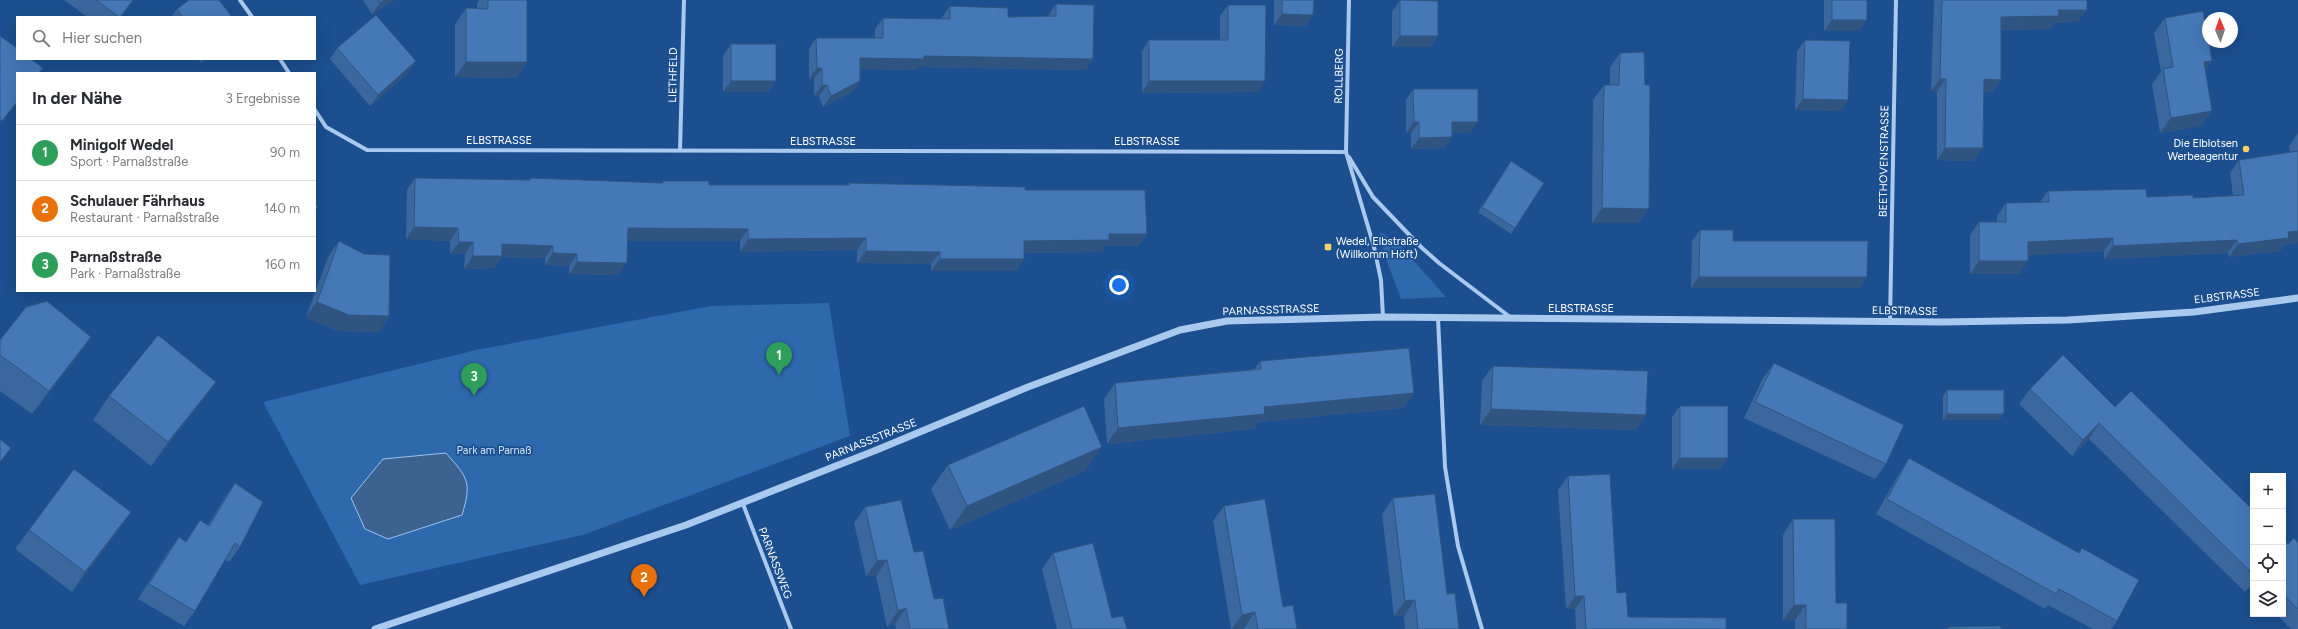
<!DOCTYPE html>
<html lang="de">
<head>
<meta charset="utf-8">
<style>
	body { margin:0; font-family:Figtree,sans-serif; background:#f7f7f7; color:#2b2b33 }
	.controls { position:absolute; right:12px; bottom:12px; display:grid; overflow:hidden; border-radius:0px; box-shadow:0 4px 16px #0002 }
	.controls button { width:36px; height:36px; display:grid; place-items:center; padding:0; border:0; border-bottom:1px solid #e1e1e2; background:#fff; color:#2b2b33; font:20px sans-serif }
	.compass { position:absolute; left:2202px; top:12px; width:36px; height:36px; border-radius:50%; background:#fff; box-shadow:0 4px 16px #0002; rotate:358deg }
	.you { position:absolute; left:1119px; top:285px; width:14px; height:14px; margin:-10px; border:3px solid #fff; border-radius:50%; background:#1a73e8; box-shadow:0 0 0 6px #1a73e833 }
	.badge { display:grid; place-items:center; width:26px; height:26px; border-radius:50%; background:#db2777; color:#fff; font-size:13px; font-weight:700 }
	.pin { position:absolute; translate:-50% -33px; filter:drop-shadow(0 1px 2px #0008) }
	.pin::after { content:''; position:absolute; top:21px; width:14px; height:12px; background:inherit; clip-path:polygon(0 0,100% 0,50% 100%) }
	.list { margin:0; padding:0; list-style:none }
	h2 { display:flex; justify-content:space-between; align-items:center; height:52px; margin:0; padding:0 16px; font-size:17px }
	h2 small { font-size:13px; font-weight:400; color:#7c7c81 }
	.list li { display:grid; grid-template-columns:26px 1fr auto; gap:12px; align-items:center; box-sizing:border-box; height:56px; padding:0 16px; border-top:1px solid #e1e1e2 }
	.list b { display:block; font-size:15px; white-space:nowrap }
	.list p { margin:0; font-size:13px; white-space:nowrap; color:#7c7c81 }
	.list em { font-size:13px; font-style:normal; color:#7c7c81 }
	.icon { flex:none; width:22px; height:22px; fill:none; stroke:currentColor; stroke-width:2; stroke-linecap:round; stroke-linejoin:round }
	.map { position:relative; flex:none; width:2298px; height:629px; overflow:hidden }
	.search { position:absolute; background:#fff; box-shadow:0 4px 16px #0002; left:16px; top:16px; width:300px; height:44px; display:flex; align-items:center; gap:10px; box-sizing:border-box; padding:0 14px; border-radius:0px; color:#7c7c81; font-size:15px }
	.panel { position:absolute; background:#fff; box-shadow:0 4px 16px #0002; left:16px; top:72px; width:300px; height:220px; border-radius:0px }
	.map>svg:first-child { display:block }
	.green { fill:#2e69ad }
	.water { fill:#3c6290; stroke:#9cc4f0 }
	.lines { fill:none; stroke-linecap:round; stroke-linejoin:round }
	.minor { stroke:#a9c9ee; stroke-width:4 }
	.tertiary { stroke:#a9c9ee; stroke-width:7 }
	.wall { fill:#3a679d }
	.shaded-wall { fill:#305480 }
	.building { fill:#4478b7; stroke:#305480 }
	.poi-dot { fill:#ffd166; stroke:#1b4f8f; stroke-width:1.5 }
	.labels { text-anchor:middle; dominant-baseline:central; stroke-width:3.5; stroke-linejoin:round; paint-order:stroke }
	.street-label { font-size:11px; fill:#fff; stroke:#1b4f8f }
	.poi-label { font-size:11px; fill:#fff; stroke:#1b4f8f; text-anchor:end }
	.park-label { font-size:11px; fill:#cfe3fa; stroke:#1b4f8f }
</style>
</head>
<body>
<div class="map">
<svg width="2298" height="629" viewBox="0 0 2298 629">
	<rect width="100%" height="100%" fill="#1b4f8f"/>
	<!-- green -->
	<path class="green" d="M1380,232L1397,242L1446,297L1401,299L1385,256Z
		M829,303L850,436L583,535L360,585L263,402L476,350L711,306Z"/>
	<!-- water -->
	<path class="water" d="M446,453C468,478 472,482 462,515L388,539L365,529L351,498L383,459Z"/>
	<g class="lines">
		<!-- minor -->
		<path class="minor" d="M240,0L252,17
			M1349,0L1346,152L1374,247L1381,280L1383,317
			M280,59L289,73
			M315,110L326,127L367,150L1346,152
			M680,151L684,0
			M1349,157L1373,197L1421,247L1439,263L1510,317
			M1438,318L1445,467L1458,546L1482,629
			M1890,322L1896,0
			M743,504L791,629"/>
		<!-- tertiary -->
		<path class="tertiary" d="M375,629L686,525L879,449L1028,387L1180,330L1227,321L1383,317L1943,322L2068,320L2194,312L2298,298"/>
	</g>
	<!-- wall -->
	<path class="wall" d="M64,0H133L121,17H87Z
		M363,0H395L372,14Z
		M479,0H527V62L516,78L455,77V24L466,8H477V3Z
		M1274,0H1314L1306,26L1274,25Z
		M1400,0L1438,36L1430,47H1392V12Z
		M1824,0H1867V20L1859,31H1824Z
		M1934,0H2087L2078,22L2054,23L2050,29L2001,30V80L1992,92H1984L1974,161L1937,160V91H1931Z
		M1056,4L1093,59L1086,70L918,67L916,70L860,69V81L852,92L823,107L819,96H814V79H809V49L816,38H875V29L883,18L942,19V17L950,6L1008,17L1048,16Z
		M1228,5L1265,81L1258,92L1142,93V51L1149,40H1220V16Z
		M177,9L232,17H171Z
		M2165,18L2212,61L2205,70L2212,111L2201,126L2160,133L2152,84L2161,72L2154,33Z
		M1805,40L1841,111L1795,110L1797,51Z
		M731,44L776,81L768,92H723V56Z
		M337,48L408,73L370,106L330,59Z
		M1620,53L1638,223H1592L1593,100L1604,85H1610V67Z
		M198,59H207L201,63Z
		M1413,89L1470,133H1452L1444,148L1411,149V133H1406V100Z
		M2298,133V243L2284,245L2280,251L2229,257L2228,253L2104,259V251L2028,255L2019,274H1970V235L1979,222H1997V216L2006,203L2040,202L2048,191L2147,197L2193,198L2233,196L2230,173L2239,160L2290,153L2289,146Z
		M1507,167L1544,183L1511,234L1478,212Z
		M415,178L529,180L530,178L662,183L663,181L709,185H847L849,183L1025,190L1147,234L1138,246H1105L1101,252L1024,253V259L1016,271H931V264L857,263V250L740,252V241H628L618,275L569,274V266L545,265V258L502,257L494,268L464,269L465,254H450V241L406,239L407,190Z
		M1700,230L1733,241L1867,277L1860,288H1691L1692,241Z
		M339,241L389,316L379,332L338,331L306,317L328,257Z
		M91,337L74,361L32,414L0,391V340Z
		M1260,361L1414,393L1404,408L1259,422L1254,429L1107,444L1104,399L1115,383L1254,369Z
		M1774,363L1886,464L1875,479L1744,418L1763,378Z
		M1493,366L1646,415L1635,430L1480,425L1482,381Z
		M216,382L199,405L151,466L93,420L109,396Z
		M2030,389L2115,407L2253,510V591L2249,587L2245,592L2089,439L2072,456L2019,404Z
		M1947,390L2000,420H1943V396Z
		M1680,406L1728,458L1720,469H1672V417Z
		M1909,458L2078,553L2082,548L2117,621L2111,629H2093L2048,605L2045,609L1876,514L1899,474Z
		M948,465L1085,471L950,530L931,489Z
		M1568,476L1617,593L1628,617L1726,629H1576L1575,609H1566L1558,490Z
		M235,483L240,547L229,562L225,560L195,611L184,626L138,599L168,552L179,537L186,541L200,520L208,525L224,499Z
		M1393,498L1447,594L1459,629H1405L1404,616H1394L1382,514Z
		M1224,506L1283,607L1297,629H1244V628L1239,629H1231L1213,521Z
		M865,507L914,552L949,629H896L895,624L887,627L876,576H866L854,523Z
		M131,512L118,531L72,592L15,549L29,530Z
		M1793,519L1836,603L1847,629H1795V620H1783V535Z
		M2283,540L2288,544L2298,543V629H2291L2276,614H2283Z
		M1053,553L1112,618L1127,629H1057L1042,569Z"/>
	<!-- shaded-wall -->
	<path class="shaded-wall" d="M385,0H395L372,14L380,3Z
		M2058,10H2087L2078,22L2054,23L2050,29L1993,30L2001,17Z
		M1282,14L1313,15L1306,26L1274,25Z
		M1832,20H1867L1859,31H1824Z
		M1400,36H1438L1430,47H1392Z
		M924,56L1093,59L1086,70L918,67L916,70L852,69L860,58Z
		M204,59H207L201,63Z
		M416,61L408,73L370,106L378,95Z
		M2212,61L2201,76L2204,62Z
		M466,62H527L516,78L455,77Z
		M817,68H822L814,79H809Z
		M1940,79H1946L1937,91H1931Z
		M1984,79L2001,80L1992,92H1975Z
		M731,81H776L768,92H723Z
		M860,81L852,92L823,107L831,96Z
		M1149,81H1265L1258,92L1142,93Z
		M822,85H827L819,96H814Z
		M1803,99L1848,100L1841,111L1795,110Z
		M17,102V103L0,125L2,121Z
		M2212,111L2201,126L2160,133L2171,118Z
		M1414,122H1419L1411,133H1406Z
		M1452,122H1478L1470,133H1444Z
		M1452,137L1444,148L1411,149L1419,138Z
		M1945,148H1983L1974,161L1937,160Z
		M1602,208L1649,209L1638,223H1592Z
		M414,227L458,228L450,241L406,239Z
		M628,228L748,229L740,241H619Z
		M2298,231V243L2284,245L2280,251L2229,257L2238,244L2288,232Z
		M1109,234H1147L1138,246H1105L1101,252L1016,253L1024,241Z
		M866,238L857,250L740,252L748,239Z
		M2113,238L2104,251L2019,256L2028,242Z
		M2237,240L2228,253L2104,259L2113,246Z
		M459,242H473L465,254H450Z
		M502,244L553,246L545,258L502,257L494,268L464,269L473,256Z
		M866,251L940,252L931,264L857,263Z
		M553,253L577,254L569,266L545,265Z
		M940,259H1024L1016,271H931Z
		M1979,261H2028L2019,274H1970Z
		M577,262L627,263L618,275L569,274Z
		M1699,277H1867L1860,288H1691Z
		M317,302L389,316L379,332L338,331L306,317Z
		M91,337L74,361L32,414L49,391Z
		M216,382L199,405L151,466L168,442Z
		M1414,393L1404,408L1259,422L1254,429L1107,444L1118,428L1264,407Z
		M1491,409L1646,415L1635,430L1480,425Z
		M1947,414H2004L2000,420H1943Z
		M2099,423L2089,439L2072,456L2083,440Z
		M1102,447L1085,471L950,530L967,506Z
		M11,448L0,463V462Z
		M1680,458H1728L1720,469H1672Z
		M131,512L118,531L72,592L85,572Z
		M887,560L876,576H866L877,561Z
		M1575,596H1584L1575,609H1566Z
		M1415,600L1404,616H1394L1405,601Z
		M1794,605H1806L1795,620H1783Z
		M906,608L895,624L887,627L898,611Z
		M1255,612L1244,628L1239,629H1232L1242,615Z"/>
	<!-- building -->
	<path class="building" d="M96,0H133L120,17H119Z
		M189,0H219L232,17H183L177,9Z
		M378,0H385L380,3Z
		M488,0H527V62H466V8L488,9Z
		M1282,0H1314L1313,15L1282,14Z
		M1400,0L1438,1V36H1400Z
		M1832,0H1867V20H1832Z
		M1942,0H2087V10H2058L2059,16L2001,17V80L1984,79L1983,148H1945L1946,79H1940Z
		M1056,4L1094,5L1093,59L924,56V59L860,58V81L831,96L827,85H822V68H817L816,38H883V18L950,19V6L1008,8V17L1056,16Z
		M1228,5H1266L1265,81H1149V40H1228Z
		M2203,11L2208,38V42H2209L2212,61L2204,62L2212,111L2171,118L2163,69L2173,67L2165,18Z
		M376,15L416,61L378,95L337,48Z
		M0,36L17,48V59H31L43,68L39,73H17V102L2,121L0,120Z
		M1805,40L1850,41L1848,100L1803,99Z
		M731,44H776V81H731Z
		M1644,52L1645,85H1650L1649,209L1602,208L1604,85H1619L1620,53Z
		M1413,89H1478V122H1452V137L1419,138V122H1414Z
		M2298,151V231L2288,232L2289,238L2238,244L2237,240L2113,246V238L2028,242V261H1979V222H2006V203L2049,202L2048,191L2146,189L2147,197L2193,195V198L2244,195L2239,160Z
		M1511,161L1544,183L1515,228L1482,207Z
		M415,178L530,180V178L663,183V181H709V185H849V183L1025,187V190H1145L1147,234H1109V240L1024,241V259H940V252L866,251V238L748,239V229L628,228L627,263L577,262V254L553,253V246L502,244V256H473V242H459L458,228L414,227Z
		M315,204L318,207L315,209Z
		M1700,230H1733V241H1868L1867,277H1699Z
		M339,241L364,254L390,255L389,316L349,315L317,302Z
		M47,301L91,337L49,391L0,355V340L26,307Z
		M158,335L216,382L168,442L109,396Z
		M1409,348L1414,393L1264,407L1265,414L1118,428L1115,383L1261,369L1260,361Z
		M2063,355L2115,407L2131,391L2253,510V574L2099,423L2083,440L2030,389Z
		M1774,363L1904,425L1886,464L1755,402Z
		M1493,366L1648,371L1646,415L1491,409Z
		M1947,390H2004V414H1947Z
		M1084,406L1102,447L967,506L948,465Z
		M1680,406H1728V458H1680Z
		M0,439L11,448L0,462Z
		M1909,458L2079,553L2082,548L2139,580L2117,621L2059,589L2056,594L1887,499Z
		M74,469L131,512L85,572L29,530Z
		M1610,474L1617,593L1626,592L1628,617L1726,618V629H1586L1584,596H1575L1568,476Z
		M235,483L263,502L240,547L235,543L195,611L149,584L179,537L186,542L200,520L209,526Z
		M1435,494L1447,594L1455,593L1459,629H1418L1415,600L1405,601L1393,498Z
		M1265,499L1283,607L1293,605L1297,629H1258L1255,612L1242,615L1224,506Z
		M901,500L914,552L923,551L934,599L943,598L949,629H910L906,608L898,611L887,560L877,561L865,507Z
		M1793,519H1835L1836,603H1847V629H1806V605H1794Z
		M2294,538L2298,543V609L2283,594V540L2288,544Z
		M1093,543L1112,618L1123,616L1127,629H1072L1053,553Z
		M2001,626V629H1948V627Z"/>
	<!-- markers -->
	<g class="poi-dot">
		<circle cx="2246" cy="149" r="4"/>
		<rect x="1324" y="243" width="8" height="8" rx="2"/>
	</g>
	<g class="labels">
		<!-- street labels -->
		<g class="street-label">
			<text transform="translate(673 75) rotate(-89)">LIETHFELD</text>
			<text transform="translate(1339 76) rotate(-89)">ROLLBERG</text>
			<text x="499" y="140">ELBSTRASSE</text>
			<text x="823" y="141">ELBSTRASSE</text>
			<text x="1147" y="141">ELBSTRASSE</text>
			<text transform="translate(1884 161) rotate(-89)">BEETHOVENSTRASSE</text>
			<text transform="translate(2227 296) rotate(-7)">ELBSTRASSE</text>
			<text x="1581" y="308">ELBSTRASSE</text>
			<text transform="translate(1271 310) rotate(-2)">PARNASSSTRASSE</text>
			<text transform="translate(1905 311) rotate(1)">ELBSTRASSE</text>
			<text transform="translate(871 440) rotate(-22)">PARNASSSTRASSE</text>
			<text transform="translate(775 563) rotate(69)">PARNASSWEG</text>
		</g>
		<!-- poi labels -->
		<g class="poi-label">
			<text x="2238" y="143">Die Elblotsen<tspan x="2238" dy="13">Werbeagentur</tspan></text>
			<text x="1336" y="241" text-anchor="start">Wedel, Elbstraße<tspan x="1336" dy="13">(Willkomm Höft)</tspan></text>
		</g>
		<!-- park labels -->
		<g class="park-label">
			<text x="494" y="450">Park am Parnaß</text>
		</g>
	</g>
</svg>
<div class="controls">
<button>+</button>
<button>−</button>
<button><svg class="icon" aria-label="locate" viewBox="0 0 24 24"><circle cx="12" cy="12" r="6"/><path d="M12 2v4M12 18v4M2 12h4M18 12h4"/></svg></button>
<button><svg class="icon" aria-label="layers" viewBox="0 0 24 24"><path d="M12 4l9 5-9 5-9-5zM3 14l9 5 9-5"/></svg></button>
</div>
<svg class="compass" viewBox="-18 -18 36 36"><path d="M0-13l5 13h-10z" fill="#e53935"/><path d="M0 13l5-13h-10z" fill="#7c7c81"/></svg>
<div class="you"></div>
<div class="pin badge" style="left:779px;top:375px;background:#2e9e5b">1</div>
<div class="pin badge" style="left:644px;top:597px;background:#e8710a">2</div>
<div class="pin badge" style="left:474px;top:396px;background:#2e9e5b">3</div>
<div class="search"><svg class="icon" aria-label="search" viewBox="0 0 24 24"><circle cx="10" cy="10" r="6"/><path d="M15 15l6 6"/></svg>Hier suchen</div>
<section class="panel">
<h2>In der Nähe<small>3 Ergebnisse</small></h2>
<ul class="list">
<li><span class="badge" style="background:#2e9e5b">1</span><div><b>Minigolf Wedel</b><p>Sport · Parnaßstraße</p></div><em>90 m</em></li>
<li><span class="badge" style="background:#e8710a">2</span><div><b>Schulauer Fährhaus</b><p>Restaurant · Parnaßstraße</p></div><em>140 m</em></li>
<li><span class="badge" style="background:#2e9e5b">3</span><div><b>Parnaßstraße</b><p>Park · Parnaßstraße</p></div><em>160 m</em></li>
</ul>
</section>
</div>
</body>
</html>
